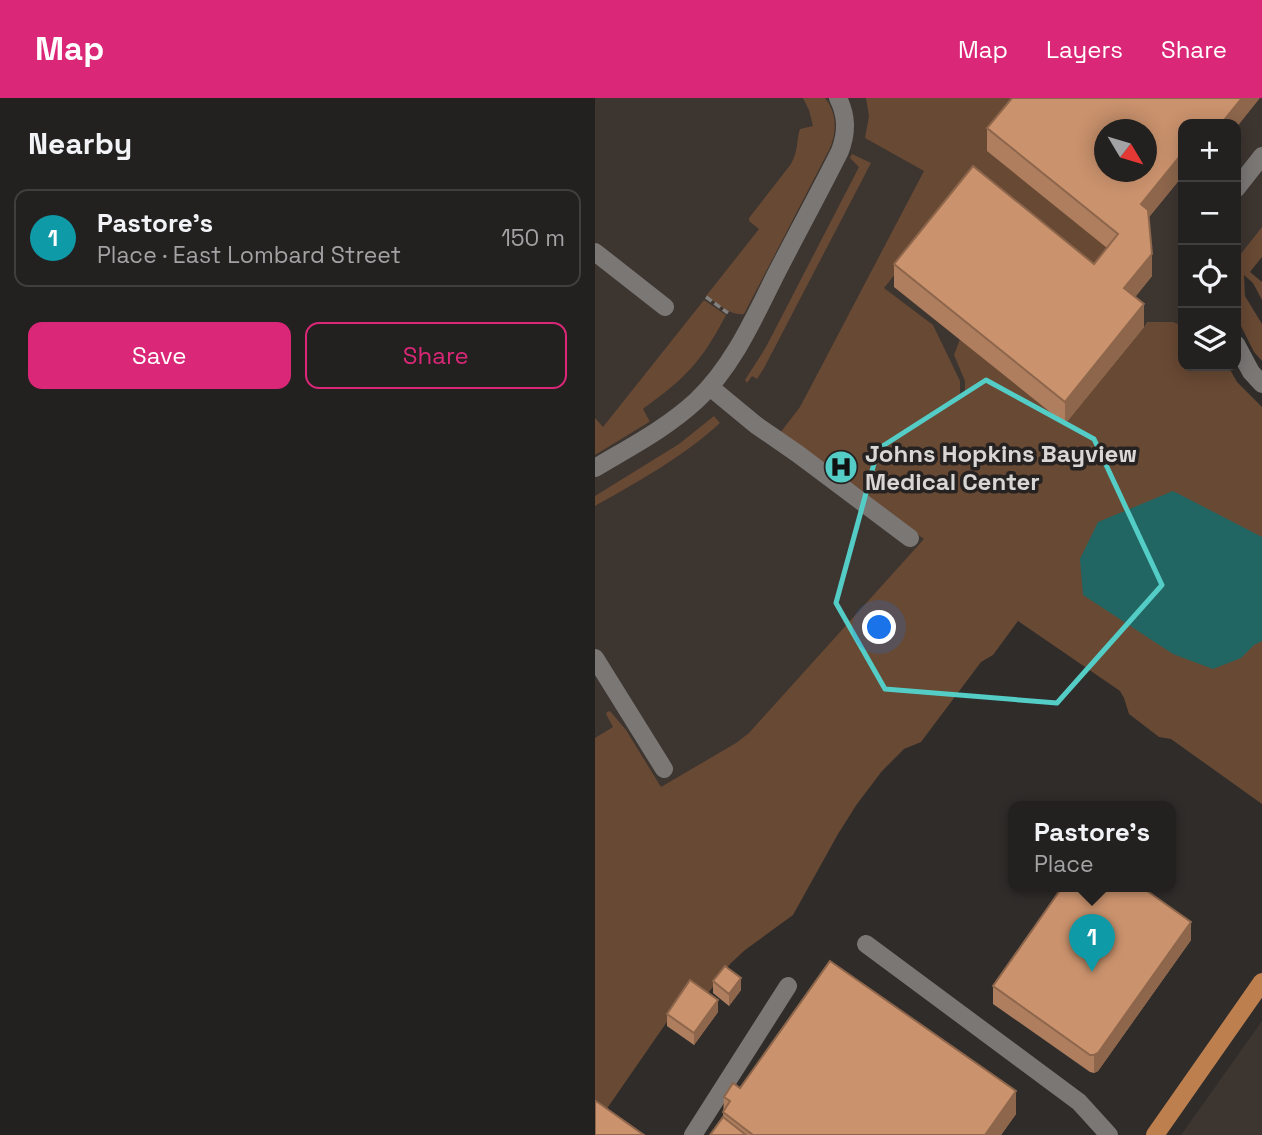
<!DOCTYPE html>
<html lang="en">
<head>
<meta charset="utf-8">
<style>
	body { margin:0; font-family:"Space Grotesk",sans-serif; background:#2f2e2d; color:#f1f3f6 }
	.controls { position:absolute; right:21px; top:21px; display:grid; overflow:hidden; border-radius:14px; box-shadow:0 4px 18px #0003 }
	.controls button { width:63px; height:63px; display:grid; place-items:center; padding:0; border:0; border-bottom:2px solid #403e3e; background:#232120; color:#f1f3f6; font:35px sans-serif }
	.compass { position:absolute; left:499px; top:21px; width:63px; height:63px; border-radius:50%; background:#232120; box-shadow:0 4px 18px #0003; rotate:128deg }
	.you { position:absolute; left:285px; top:530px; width:24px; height:24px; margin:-18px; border:5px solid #fff; border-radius:50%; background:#1a73e8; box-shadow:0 0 0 10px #1a73e833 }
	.badge { display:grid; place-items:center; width:46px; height:46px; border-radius:50%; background:#db2777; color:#fff; font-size:23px; font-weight:700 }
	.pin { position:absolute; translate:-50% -58px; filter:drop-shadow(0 2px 4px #0008) }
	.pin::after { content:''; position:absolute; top:37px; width:24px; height:21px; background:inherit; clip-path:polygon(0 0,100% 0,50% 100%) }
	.popup { position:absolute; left:413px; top:703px; width:168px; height:91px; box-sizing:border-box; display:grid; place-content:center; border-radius:14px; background:#232120; filter:drop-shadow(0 2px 5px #0005); font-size:23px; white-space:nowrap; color:#a3a3a5 }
	.popup b { font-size:26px; color:#f1f3f6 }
	.popup::after { content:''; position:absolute; left:50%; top:100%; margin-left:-14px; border:14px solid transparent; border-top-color:#232120 }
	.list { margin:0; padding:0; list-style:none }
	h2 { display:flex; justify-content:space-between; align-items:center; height:91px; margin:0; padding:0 28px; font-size:30px }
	h2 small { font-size:23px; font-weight:400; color:#a3a3a5 }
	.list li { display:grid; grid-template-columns:46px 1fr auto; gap:21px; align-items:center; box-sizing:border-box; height:98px; margin:0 14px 14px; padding:0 14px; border:2px solid #403e3e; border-radius:14px }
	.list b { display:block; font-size:26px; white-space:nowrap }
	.list p { margin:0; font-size:23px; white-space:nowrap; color:#a3a3a5 }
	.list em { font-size:23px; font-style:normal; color:#a3a3a5 }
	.actions { display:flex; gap:14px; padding:21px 28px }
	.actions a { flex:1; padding:16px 0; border:2px solid #db2777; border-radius:14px; text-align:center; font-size:24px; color:#db2777 }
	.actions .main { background:#db2777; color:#fff }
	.icon { flex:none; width:38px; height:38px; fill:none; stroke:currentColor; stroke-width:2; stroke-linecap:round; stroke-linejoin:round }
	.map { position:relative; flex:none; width:667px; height:1037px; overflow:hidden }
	header { display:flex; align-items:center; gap:42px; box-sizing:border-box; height:98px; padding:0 35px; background:#db2777; color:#fff }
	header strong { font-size:33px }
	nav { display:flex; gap:38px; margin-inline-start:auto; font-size:24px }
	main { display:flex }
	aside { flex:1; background:#232120 }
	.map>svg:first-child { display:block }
	.built { fill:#3d3530; fill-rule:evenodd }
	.green { fill:#684934 }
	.water { fill:#216663 }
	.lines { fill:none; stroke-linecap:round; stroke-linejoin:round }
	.path { stroke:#82807e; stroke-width:3.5; stroke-dasharray:7 3.5; stroke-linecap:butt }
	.minor { stroke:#7a7775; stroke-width:18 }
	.major { stroke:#be7f4f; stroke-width:18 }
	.wall { fill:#ae7e5e }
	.shaded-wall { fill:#8d664c }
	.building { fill:#ca926d; stroke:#8d664c; stroke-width:2; fill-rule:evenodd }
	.marked { fill:none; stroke:#54cdc7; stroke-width:5; stroke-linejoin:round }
	.labels { text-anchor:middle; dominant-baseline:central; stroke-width:7; stroke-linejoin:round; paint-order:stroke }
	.poi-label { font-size:24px; font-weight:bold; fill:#d9d7d6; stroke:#252221; text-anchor:start }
</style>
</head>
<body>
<header>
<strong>Map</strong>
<nav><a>Map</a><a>Layers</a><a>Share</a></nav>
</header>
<main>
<aside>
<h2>Nearby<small></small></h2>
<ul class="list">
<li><span class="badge" style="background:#0f9aa8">1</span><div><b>Pastore's</b><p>Place · East Lombard Street</p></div><em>150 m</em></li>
</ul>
<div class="actions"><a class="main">Save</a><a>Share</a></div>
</aside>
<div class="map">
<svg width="667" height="1037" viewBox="0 0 667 1037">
	<rect width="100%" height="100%" fill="#2f2c2a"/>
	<!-- built -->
	<path class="built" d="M0,0H667V153L641,186V26H588V250L0,948ZM509,32H552V74H509Z
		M667,923V1037H586Z"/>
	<!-- green -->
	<path class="green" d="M208,0H230C242,15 242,33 235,50L149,216C136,218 123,206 111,198L164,131L154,123V120L196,66C204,51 201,43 205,31L218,28L214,12Z
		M271,0H435L523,159L499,189L320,151L289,190L338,227L365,283V298H370V283L359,257L365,241L549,229L552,224H578L588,228V268H633L642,284L667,309V706L576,641L564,639L534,616L529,600L525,593L423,523L398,557L386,564L326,644L309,651L287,673L262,706L243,736L198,817L150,852L135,866L114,894L94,892L11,1012L0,1023V640L18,629L11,616L12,614L15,613L31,632L66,689L141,645L154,635L329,441L185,335L205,309L214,292L329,73L270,40L274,18Z
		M257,56L276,65L169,270L162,281L157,278L152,285L150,282L171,249L264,69L255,60Z
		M667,129V159L655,174L667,184V202L658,185L649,177L650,198L667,226V263L659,254L641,218V154L645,157Z
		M109,202L131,217C107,263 91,280 49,310L48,311L54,322V324L0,357V320L8,329Z
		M119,318L125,325C88,359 44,383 0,408V398L84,346Z"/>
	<!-- water -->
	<path class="water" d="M578,393L667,439V543L659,547L646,560L618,571L578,556L488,497L485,461L503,424Z"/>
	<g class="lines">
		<!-- path -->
		<path class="path" d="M111,199L133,215"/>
		<!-- minor -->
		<path class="minor" d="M641,91L667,58
			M0,154L70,209
			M641,246L656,274L667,286
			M115,289L161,327L203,356L315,440
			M0,370C35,349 72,330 102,302C138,268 159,220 181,176C202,135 224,95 245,53C252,34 252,18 243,0
			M0,560L69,671
			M271,846L484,1004L514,1037
			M98,1037L193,888"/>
		<!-- major -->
		<path class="major" d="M560,1037L667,884"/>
	</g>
	<!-- wall -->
	<path class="wall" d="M588,26V83L585,81L554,119L557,178L540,199L549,229L470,326L299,189V166H499L512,150L392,53V30Z
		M596,842L503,973L499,975L495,974L398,906V888Z
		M118,883L146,892L134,908L118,895Z
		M123,914L99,947L72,928V916Z
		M145,990L421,1016L406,1037H115L128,1019L129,999Z"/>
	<!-- shaded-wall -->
	<path class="shaded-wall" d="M647,0H665L641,30V26H626Z
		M585,58V81L546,129V106Z
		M557,156V178L529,213V190Z
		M549,206V229L470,326V304Z
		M596,824V842L503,973L499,975V957Z
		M146,880V892L134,908V896Z
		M123,902V914L99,947V935Z
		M421,993V1016L406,1037H390Z"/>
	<!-- building -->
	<path class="building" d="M417,0H647L626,26H588V61L585,58L546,106L553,112L557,156L529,190L549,206L470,304L299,166L378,68L499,166L523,136L392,30ZM509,32H551V74H509Z
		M468,788H545L596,824L503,955L499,957H495L398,888Z
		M235,863L421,993L390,1037H158L128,1014L135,1003L129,999L138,985L145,990Z
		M130,868L146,880L134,896L118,883Z
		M95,882L123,902L99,935L72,916Z
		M1,1003L49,1037H0V1005Z
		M128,1019L151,1037H115Z"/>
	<!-- marked area -->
	<path class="marked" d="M391,282L499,341L567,487L462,605L290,591L241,505L283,351Z"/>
	<!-- icons -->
	<defs>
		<symbol id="hospital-disc" viewBox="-11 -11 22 22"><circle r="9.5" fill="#54cdc7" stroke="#252221"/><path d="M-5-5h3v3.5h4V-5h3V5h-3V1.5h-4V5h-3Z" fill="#111"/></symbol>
	</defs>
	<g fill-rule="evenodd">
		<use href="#hospital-disc" x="227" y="350" width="38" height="38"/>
	</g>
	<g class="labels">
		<!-- poi labels -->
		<g class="poi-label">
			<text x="270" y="355">Johns Hopkins Bayview<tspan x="270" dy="28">Medical Center</tspan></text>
		</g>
	</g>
</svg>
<div class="controls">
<button>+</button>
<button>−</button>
<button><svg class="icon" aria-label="locate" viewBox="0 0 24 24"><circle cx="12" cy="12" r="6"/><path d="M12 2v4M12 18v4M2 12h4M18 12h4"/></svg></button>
<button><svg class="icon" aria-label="layers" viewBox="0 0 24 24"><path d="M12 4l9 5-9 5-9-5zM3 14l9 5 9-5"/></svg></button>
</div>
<svg class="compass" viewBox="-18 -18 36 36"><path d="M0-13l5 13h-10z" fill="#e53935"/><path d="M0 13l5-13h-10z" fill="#a3a3a5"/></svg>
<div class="you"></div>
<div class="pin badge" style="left:497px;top:874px;background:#0f9aa8">1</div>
<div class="popup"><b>Pastore's</b>Place</div>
</div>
</main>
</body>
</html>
